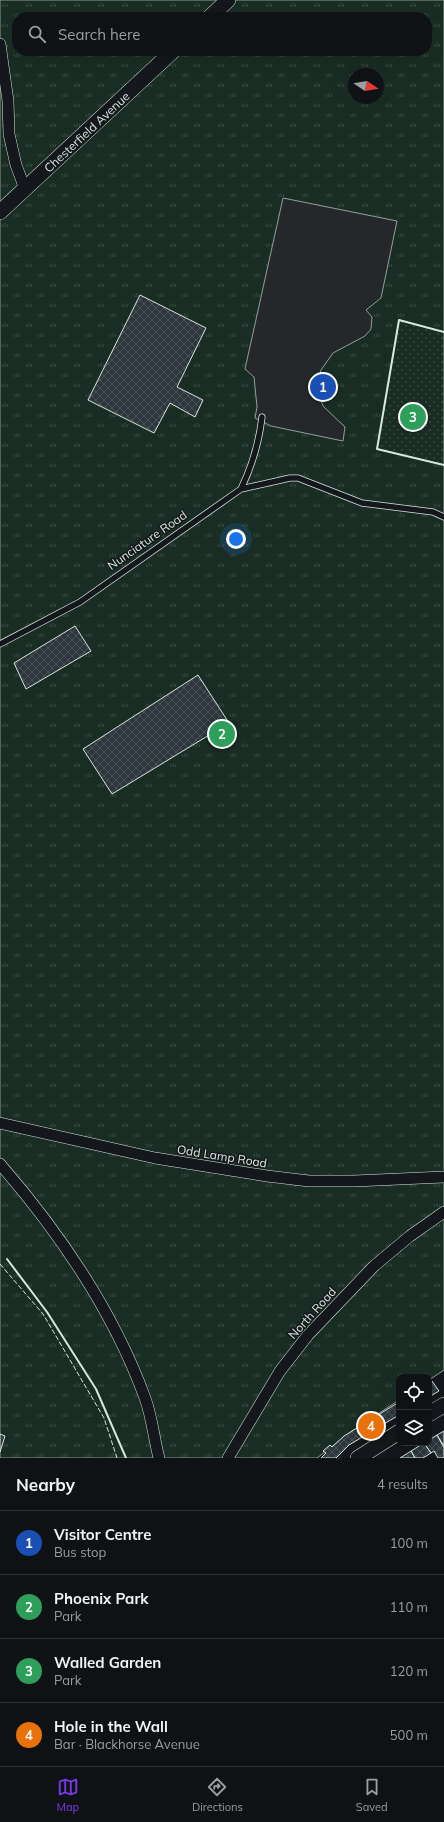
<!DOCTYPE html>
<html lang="en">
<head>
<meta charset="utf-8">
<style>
	body { margin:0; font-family:Mulish,sans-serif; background:#181b1e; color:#f1f3f6 }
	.controls { position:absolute; right:12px; bottom:12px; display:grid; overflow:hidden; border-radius:8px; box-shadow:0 4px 16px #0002 }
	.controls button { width:36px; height:36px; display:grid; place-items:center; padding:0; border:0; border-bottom:1px solid #2f3234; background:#0f1215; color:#f1f3f6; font:20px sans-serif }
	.compass { position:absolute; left:348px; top:68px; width:36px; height:36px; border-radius:50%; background:#0f1215; box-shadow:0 4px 16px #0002; rotate:102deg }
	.you { position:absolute; left:236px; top:539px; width:14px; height:14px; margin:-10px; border:3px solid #fff; border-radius:50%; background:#1a73e8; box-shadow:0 0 0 6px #1a73e833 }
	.badge { display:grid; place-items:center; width:26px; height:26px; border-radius:50%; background:#7c3aed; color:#fff; font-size:13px; font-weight:700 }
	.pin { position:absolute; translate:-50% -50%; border:2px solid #fff; box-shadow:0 1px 4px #0006 }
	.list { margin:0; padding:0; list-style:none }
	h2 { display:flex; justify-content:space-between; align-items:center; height:52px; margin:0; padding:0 16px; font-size:17px }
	h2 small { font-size:13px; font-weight:400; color:#9b9ea0 }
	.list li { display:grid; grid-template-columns:26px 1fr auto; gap:12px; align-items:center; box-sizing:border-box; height:64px; padding:0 16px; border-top:1px solid #2f3234 }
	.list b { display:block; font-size:15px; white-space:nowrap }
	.list p { margin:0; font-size:13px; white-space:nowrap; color:#9b9ea0 }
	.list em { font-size:13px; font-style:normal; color:#9b9ea0 }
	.icon { flex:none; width:22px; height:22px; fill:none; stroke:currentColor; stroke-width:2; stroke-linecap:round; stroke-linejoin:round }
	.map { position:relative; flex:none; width:444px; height:1458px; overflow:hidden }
	.search { position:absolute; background:#0f1215; box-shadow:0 4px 16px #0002; left:12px; right:12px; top:12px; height:44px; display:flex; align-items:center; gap:10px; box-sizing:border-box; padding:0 14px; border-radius:16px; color:#9b9ea0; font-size:15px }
	.sheet { height:308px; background:#0f1215 }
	nav { display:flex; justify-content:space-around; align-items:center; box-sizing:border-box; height:56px; border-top:1px solid #2f3234; background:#0f1215; font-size:11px; color:#9b9ea0 }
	nav a { display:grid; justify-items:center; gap:2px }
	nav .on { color:#7c3aed }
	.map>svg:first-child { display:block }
	.park { fill:url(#park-tufts); stroke:#939e99; fill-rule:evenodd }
	.garden { fill:url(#garden-dots); stroke:#939e99 }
	.parking { fill:#24282b; stroke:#939e99 }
	.building { fill:url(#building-cross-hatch); stroke:#d8e6dc }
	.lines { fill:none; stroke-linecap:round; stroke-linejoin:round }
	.lane-casing { stroke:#d8e6dc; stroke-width:7 }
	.street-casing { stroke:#d8e6dc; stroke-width:12 }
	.secondary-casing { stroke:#d8e6dc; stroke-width:16 }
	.lane { stroke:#14181c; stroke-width:5.5 }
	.street { stroke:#14181c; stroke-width:11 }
	.secondary { stroke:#14181c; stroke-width:15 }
	.fence { stroke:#d8e6dc; stroke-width:1; stroke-dasharray:5 2; stroke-linecap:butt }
	.wall { stroke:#d8e6dc; stroke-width:2 }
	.labels { text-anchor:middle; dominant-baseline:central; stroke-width:3; stroke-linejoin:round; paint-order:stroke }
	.street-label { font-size:12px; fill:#d8e6dc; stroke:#14181c }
</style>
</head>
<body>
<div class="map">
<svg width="444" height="1458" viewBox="0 0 444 1458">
	<defs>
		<pattern id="park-tufts" width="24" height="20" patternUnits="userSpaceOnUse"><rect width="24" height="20" fill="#1a2d24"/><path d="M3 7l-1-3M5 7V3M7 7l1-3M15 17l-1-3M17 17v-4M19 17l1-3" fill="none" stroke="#3b4b43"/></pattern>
		<pattern id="garden-dots" width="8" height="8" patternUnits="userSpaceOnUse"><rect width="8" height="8" fill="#1a2d24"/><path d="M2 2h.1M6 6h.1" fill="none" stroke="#3b4b43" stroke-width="1.8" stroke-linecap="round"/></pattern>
		<pattern id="building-cross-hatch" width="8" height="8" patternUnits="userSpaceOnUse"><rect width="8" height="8" fill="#2c363c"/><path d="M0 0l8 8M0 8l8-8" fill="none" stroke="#4a5358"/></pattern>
	</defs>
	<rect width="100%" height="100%" fill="#14181c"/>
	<!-- park -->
	<path class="park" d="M0,0H444V1370L429,1380V1377H399V1400L352,1431L317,1458H0ZM17,17H427V51H17ZM354,74H378V98H354Z"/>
	<!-- garden -->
	<path class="garden" d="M399,320L444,332V465L377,449Z"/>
	<!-- parking -->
	<path class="parking" d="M283,198L397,221L381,298L366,310L372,317L371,329L365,336L333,353L321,370L317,388L323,406L345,427L343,441L271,426L255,418L257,407L254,377L245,369Z"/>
	<!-- building -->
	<path class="building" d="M140,295L206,328L177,387L203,400L195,417L170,403L154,433L88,400Z
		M75,626L91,651L26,689L14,663Z
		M198,675L229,723L112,794L83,749Z
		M432,1381L439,1391L429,1397V1383Z
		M399,1402V1415L349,1445L336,1458H321L326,1453L323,1451L330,1445L332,1447L344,1436Z
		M444,1431V1446L437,1435Z
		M0,1434L5,1436L0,1452Z
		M437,1435L444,1448V1457L442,1458H438L434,1451L431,1453L424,1443H429V1440Z
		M424,1443L431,1453L423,1458H415L411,1451Z
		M411,1451L415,1458H400Z"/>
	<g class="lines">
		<defs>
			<path id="lane" d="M241,489L290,478H298L362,503L433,512L444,517
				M0,644L80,602L241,489C252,466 259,443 262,417"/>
			<path id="street" d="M0,44L8,101L9,134L16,165L25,189
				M0,1123L155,1158L267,1176L309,1181H354L444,1177
				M0,1164C59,1232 114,1313 145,1398C152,1417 154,1439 159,1458
				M228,1458L280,1371L308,1335L374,1266L410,1236L444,1212"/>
			<g id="secondary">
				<path d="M210,17L228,0"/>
				<path id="s1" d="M0,212L173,51"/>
				<path d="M429,1414L444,1405"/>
				<path d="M358,1458L399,1432"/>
			</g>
		</defs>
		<!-- lane casing -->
		<use href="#lane" class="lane-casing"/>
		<!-- street casing -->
		<use href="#street" class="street-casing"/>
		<!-- secondary casing -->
		<use href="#secondary" class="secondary-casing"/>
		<!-- lane -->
		<use href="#lane" class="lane"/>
		<!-- street -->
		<use href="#street" class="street"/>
		<!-- secondary -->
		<use href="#secondary" class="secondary"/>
		<!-- fence -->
		<path class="fence" d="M0,1264L43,1314L104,1418L117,1458"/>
		<!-- wall -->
		<path class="wall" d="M444,332L399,320L377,449L444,465
			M7,1259L47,1312L96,1389L126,1458"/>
	</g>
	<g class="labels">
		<!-- street labels -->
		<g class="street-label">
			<text stroke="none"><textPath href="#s1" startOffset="118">Chesterfield Avenue</textPath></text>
			<text transform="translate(147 540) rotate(-35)">Nunciature Road</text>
			<text transform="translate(222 1156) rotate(9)">Odd Lamp Road</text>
			<text transform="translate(312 1313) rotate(-48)">North Road</text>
		</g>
	</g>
</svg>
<div class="controls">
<button><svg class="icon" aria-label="locate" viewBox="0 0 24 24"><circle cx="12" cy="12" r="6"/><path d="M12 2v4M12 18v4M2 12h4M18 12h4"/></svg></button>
<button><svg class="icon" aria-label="layers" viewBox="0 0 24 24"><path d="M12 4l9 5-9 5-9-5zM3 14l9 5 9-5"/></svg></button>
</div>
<svg class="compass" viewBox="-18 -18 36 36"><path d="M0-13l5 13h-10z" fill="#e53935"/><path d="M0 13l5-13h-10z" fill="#9b9ea0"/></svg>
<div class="you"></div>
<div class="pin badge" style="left:323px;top:387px;background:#1a4fb4">1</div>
<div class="pin badge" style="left:222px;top:734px;background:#2e9e5b">2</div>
<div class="pin badge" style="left:413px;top:417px;background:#2e9e5b">3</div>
<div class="pin badge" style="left:371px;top:1426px;background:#e8710a">4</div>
<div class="search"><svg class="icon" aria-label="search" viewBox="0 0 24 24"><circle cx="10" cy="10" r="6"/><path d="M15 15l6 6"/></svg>Search here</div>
</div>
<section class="sheet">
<h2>Nearby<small>4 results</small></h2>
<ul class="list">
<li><span class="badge" style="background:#1a4fb4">1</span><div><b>Visitor Centre</b><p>Bus stop</p></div><em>100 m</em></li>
<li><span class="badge" style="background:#2e9e5b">2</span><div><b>Phoenix Park</b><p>Park</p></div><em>110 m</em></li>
<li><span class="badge" style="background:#2e9e5b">3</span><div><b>Walled Garden</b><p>Park</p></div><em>120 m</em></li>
<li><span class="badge" style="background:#e8710a">4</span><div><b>Hole in the Wall</b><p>Bar · Blackhorse Avenue</p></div><em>500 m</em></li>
</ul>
</section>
<nav>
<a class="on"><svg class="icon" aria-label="map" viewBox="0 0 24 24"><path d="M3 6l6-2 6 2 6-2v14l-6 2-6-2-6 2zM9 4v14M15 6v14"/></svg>Map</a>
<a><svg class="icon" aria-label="directions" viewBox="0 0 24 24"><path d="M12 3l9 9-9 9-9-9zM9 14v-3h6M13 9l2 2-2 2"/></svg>Directions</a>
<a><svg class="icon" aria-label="saved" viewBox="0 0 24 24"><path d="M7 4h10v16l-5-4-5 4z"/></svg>Saved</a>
</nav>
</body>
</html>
